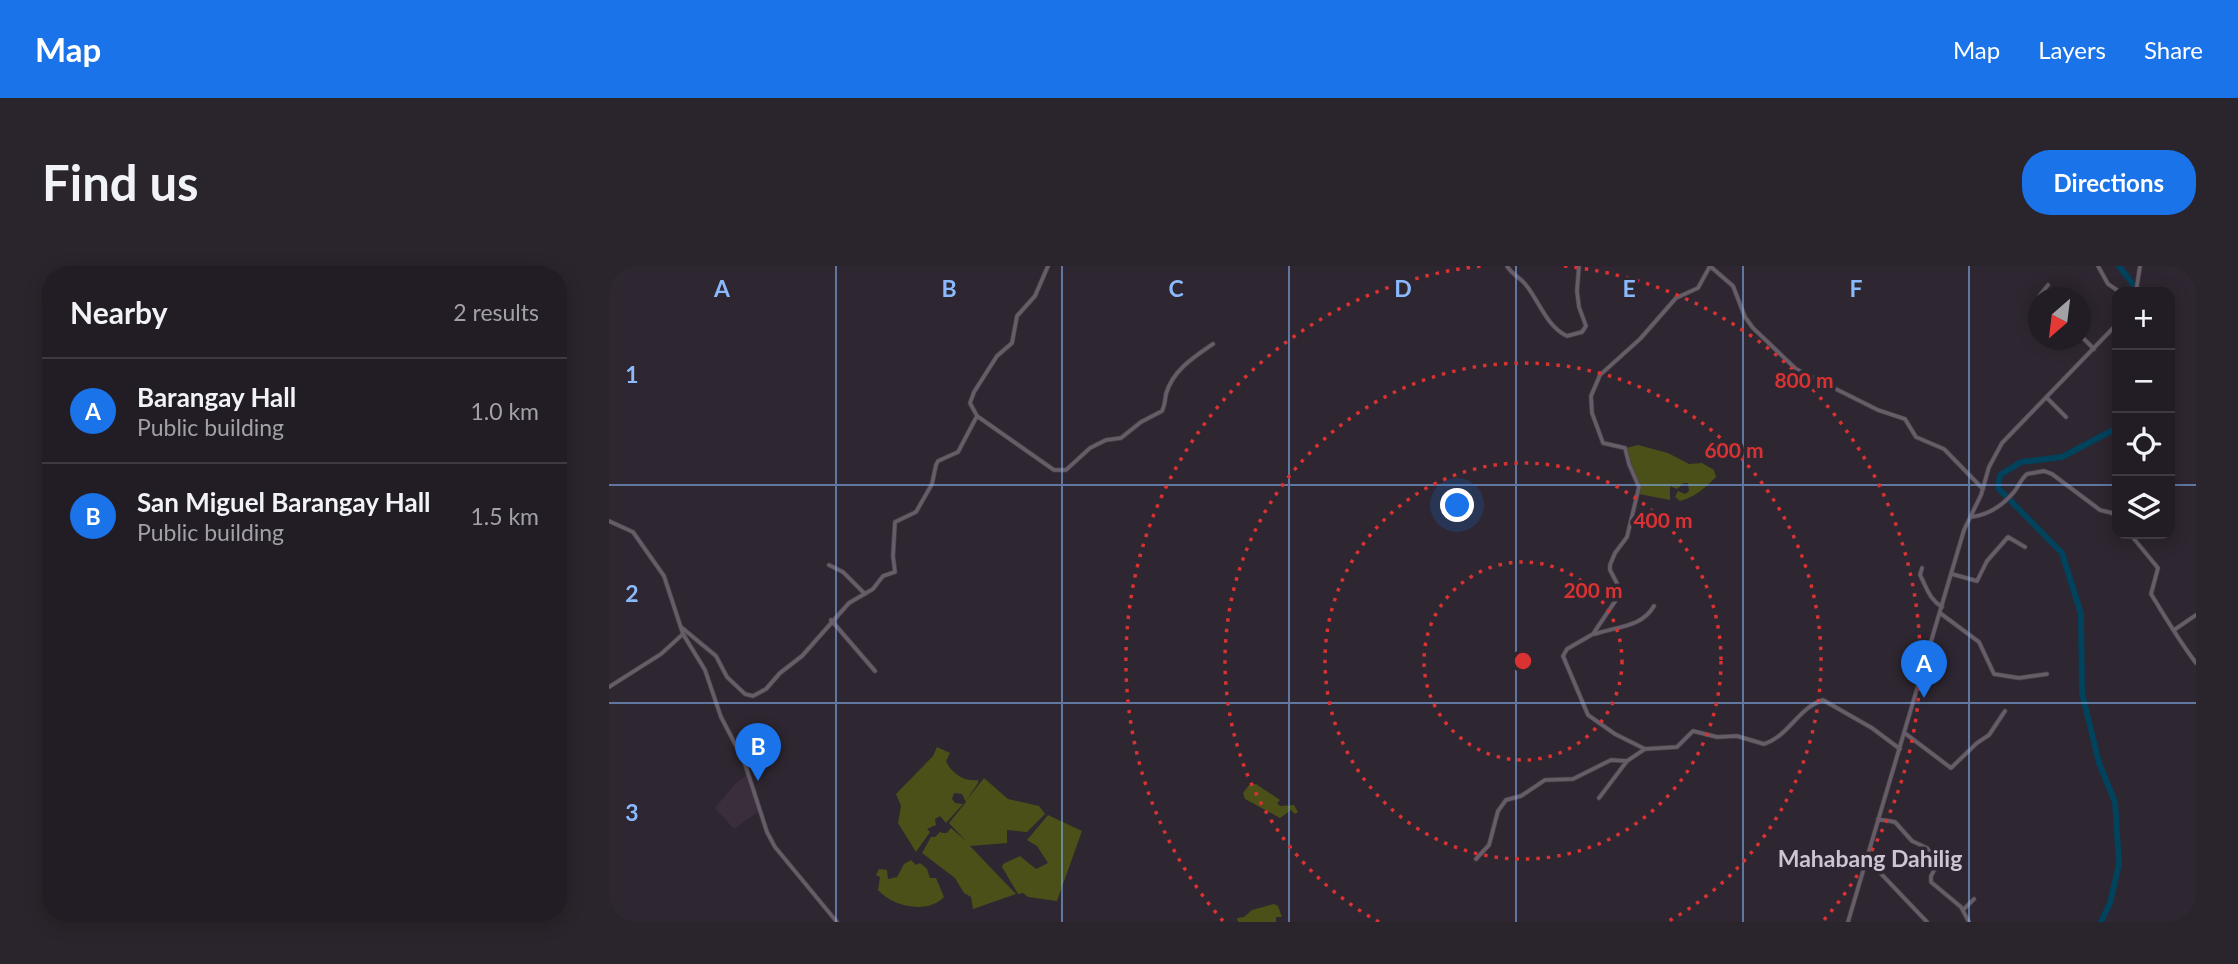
<!DOCTYPE html>
<html lang="en">
<head>
<meta charset="utf-8">
<style>
	body { margin:0; font-family:Lato,sans-serif; background:#2a252c; color:#f1f3f6 }
	.controls { position:absolute; right:21px; top:21px; display:grid; overflow:hidden; border-radius:14px; box-shadow:0 4px 18px #0003 }
	.controls button { width:63px; height:63px; display:grid; place-items:center; padding:0; border:0; border-bottom:2px solid #3f3a41; background:#221c24; color:#f1f3f6; font:35px sans-serif }
	.compass { position:absolute; left:1419px; top:21px; width:63px; height:63px; border-radius:50%; background:#221c24; box-shadow:0 4px 18px #0003; rotate:208deg }
	.you { position:absolute; left:849px; top:240px; width:24px; height:24px; margin:-18px; border:5px solid #fff; border-radius:50%; background:#1a73e8; box-shadow:0 0 0 10px #1a73e833 }
	.badge { display:grid; place-items:center; width:46px; height:46px; border-radius:50%; background:#1a73e8; color:#fff; font-size:23px; font-weight:700 }
	.pin { position:absolute; translate:-50% -58px; filter:drop-shadow(0 2px 4px #0008) }
	.pin::after { content:''; position:absolute; top:37px; width:24px; height:21px; background:inherit; clip-path:polygon(0 0,100% 0,50% 100%) }
	.list { margin:0; padding:0; list-style:none }
	h2 { display:flex; justify-content:space-between; align-items:center; height:91px; margin:0; padding:0 28px; font-size:30px }
	h2 small { font-size:23px; font-weight:400; color:#a2a1a6 }
	.list li { display:grid; grid-template-columns:46px 1fr auto; gap:21px; align-items:center; box-sizing:border-box; height:105px; padding:0 28px; border-top:2px solid #3f3a41 }
	.list b { display:block; font-size:26px; white-space:nowrap }
	.list p { margin:0; font-size:23px; white-space:nowrap; color:#a2a1a6 }
	.list em { font-size:23px; font-style:normal; color:#a2a1a6 }
	.icon { flex:none; width:38px; height:38px; fill:none; stroke:currentColor; stroke-width:2; stroke-linecap:round; stroke-linejoin:round }
	.map { position:relative; flex:none; width:1587px; height:656px; overflow:hidden; border-radius:28px }
	header { display:flex; align-items:center; gap:42px; box-sizing:border-box; height:98px; padding:0 35px; background:#1a73e8; color:#fff }
	header strong { font-size:33px }
	nav { display:flex; gap:38px; margin-inline-start:auto; font-size:24px }
	.intro { display:flex; align-items:center; justify-content:space-between; box-sizing:border-box; height:168px; padding:0 42px }
	h1 { margin:0; font-size:49px }
	.button { padding:18px 32px; border-radius:28px; background:#1a73e8; color:#fff; font-size:24px; font-weight:700 }
	main { display:flex; gap:42px; padding:0 42px }
	aside { flex:1; background:#221c24; border-radius:28px; box-shadow:0 4px 18px #0003 }
	.map>svg:first-child { display:block }
	.built { fill:#3a2e3d }
	.green { fill:#4b5018 }
	.lines { fill:none; stroke-linecap:round; stroke-linejoin:round }
	.river { stroke:#01425c; stroke-width:6 }
	.minor-casing { stroke:#484149; stroke-width:5 }
	.minor { stroke:#665d68; stroke-width:3.5 }
	.grid { fill:none; stroke:#8bbafc; stroke-width:2; stroke-opacity:0.55 }
	.ring { fill:none; stroke:#d83232; stroke-width:3.5; stroke-dasharray:3.5 7 }
	.labels { text-anchor:middle; dominant-baseline:central; stroke-width:7; stroke-linejoin:round; paint-order:stroke }
	.quarter-label { font-size:23px; font-weight:bold; fill:#cfc4d1; stroke:#2e2630 }
	.grid-label { font-size:23px; text-anchor:middle; font-weight:bold; fill:#8bbafc; stroke:#2e2630; stroke-width:7; stroke-linejoin:round; paint-order:stroke }
	.centre { fill:#d83232; stroke:#2e2630; stroke-width:3.5 }
	.ring-label { font-size:21px; text-anchor:middle; font-weight:bold; fill:#d83232; stroke:#2e2630; stroke-width:7; stroke-linejoin:round; paint-order:stroke }
</style>
</head>
<body>
<header>
<strong>Map</strong>
<nav><a>Map</a><a>Layers</a><a>Share</a></nav>
</header>
<div class="intro"><h1>Find us</h1><a class="button">Directions</a></div>
<main>
<aside>
<h2>Nearby<small>2 results</small></h2>
<ul class="list">
<li><span class="badge">A</span><div><b>Barangay Hall</b><p>Public building</p></div><em>1.0 km</em></li>
<li><span class="badge">B</span><div><b>San Miguel Barangay Hall</b><p>Public building</p></div><em>1.5 km</em></li>
</ul>
</aside>
<div class="map">
<svg width="1587" height="656" viewBox="0 0 1587 656">
	<rect width="100%" height="100%" fill="#2e2630"/>
	<!-- built -->
	<path class="built" d="M138,509L150,545L125,563L106,542L126,518Z"/>
	<!-- green -->
	<path class="green" d="M1029,179L1059,187L1080,198L1093,197L1105,204L1107,211C1095,223 1086,231 1071,235L1066,231L1069,225L1076,228L1080,225L1079,217H1075L1068,223L1061,220V234L1030,228V223L1017,182Z
		M328,481L341,487L337,495C342,507 355,516 369,514V517L357,535L375,512L399,533L430,540L436,548L418,566L398,564V577L361,580L407,628L364,643L362,631L355,627L346,612L313,587L322,571H326L332,565V567H338L342,562L357,575L340,557L357,536L353,528L345,527L343,533L346,537L354,538L337,557L331,550L326,553L327,559L318,563L321,566L307,586L289,557L292,540L287,528L324,490Z
		M647,518L671,534L668,537L671,540L685,539L689,546L686,548L682,544L671,552L636,533L634,527L640,519Z
		M439,549L473,565L448,635L419,631L414,627L409,628L393,601L394,598L411,590L427,603L439,597L428,580L418,574Z
		M302,594L307,599L311,597L318,603L321,612H327L335,631C318,649 283,640 269,624L271,611L267,609L270,603L278,604L279,613L288,611L295,598Z
		M665,638L669,640L673,651H667V656H629L628,652L635,651L643,644Z"/>
	<g class="lines">
		<!-- river -->
		<path class="river" d="M1510,0L1530,26
			M1492,656L1501,637L1510,598L1506,536L1490,497L1473,427L1472,348L1453,287L1389,222L1391,209L1412,196L1453,191L1508,162"/>
		<defs>
			<path id="minor" d="M439,0L426,30L408,50L403,77L388,90L365,126L361,137L368,150L445,204H457L481,182L497,174L512,172L532,156L553,145C556,139 556,134 557,128C564,104 585,91 604,78
				M898,0C903,9 911,11 917,19C930,35 938,61 958,70L973,66L977,60L970,41L968,25L970,0
				M1489,0L1499,18L1511,26
				M1102,1L1124,20L1136,51L1144,62L1187,103L1269,144L1296,153L1307,171L1335,183L1374,223
				M1527,26L1531,0
				M1432,32L1431,29L1439,19
				M1472,70L1485,83
				M1438,132L1457,151
				M1362,251C1379,249 1394,239 1405,226C1410,220 1412,213 1418,208L1435,205L1443,208L1491,244L1503,247L1508,252
				M0,255L24,266L55,310L74,368L96,404L112,451L135,495L158,566L166,581L228,656
				M1521,268L1549,302L1542,328C1557,352 1570,375 1587,397
				M220,299L234,306L256,328
				M1313,302L1311,309C1318,322 1320,333 1333,341
				M1343,308L1368,315L1378,295L1399,271L1416,281
				M1331,347L1370,376L1385,408L1410,412L1438,408
				M222,354L266,405
				M72,361L107,390L118,411L136,428L144,430L157,423L171,407L193,390L240,337L264,323L274,310L286,306L284,290L286,256L307,246L323,218L327,199L329,195L349,186L368,150
				M1565,364L1587,349
				M986,368C1008,360 1032,362 1045,340
				M0,421L52,388L74,368
				M1297,468L1342,502L1368,477L1380,469L1396,445
				M1036,483L1006,468L979,449L954,390L958,383L984,368L1011,328V323L1001,304V299L1006,287L1018,271L1030,221L1020,198L1016,182L994,177L983,147L982,130L991,109L1031,73L1067,32L1089,22L1101,0
				M990,532L1018,495
				M1269,553L1286,556L1303,575L1318,582L1329,597L1322,610V616L1352,641L1360,656
				M867,593L880,579L889,545L897,534L912,530L936,514L964,513L1002,494L1018,495L1036,483L1068,481L1084,465L1108,471L1128,470L1155,478C1180,470 1189,442 1214,434L1263,462L1291,483
				M1258,593L1318,656
				M1354,644L1365,633
				M1239,656L1355,264L1372,229L1380,201L1393,177L1508,58"/>
		</defs>
		<!-- minor casing -->
		<use href="#minor" class="minor-casing"/>
		<!-- minor -->
		<use href="#minor" class="minor"/>
	</g>
	<!-- grid -->
	<path class="grid" d="M227,0V656M453,0V656M680,0V656M907,0V656M1134,0V656M1360,0V656M0,219H1508M1561,219H1587M0,437H1587"/>
	<!-- distance rings -->
	<g class="ring">
		<circle cx="914" cy="395" r="99"/>
		<circle cx="914" cy="395" r="198"/>
		<path d="M770 656A298 298 0 1 1 1058 656"/>
		<path d="M614 655A397 397 0 0 1 873 0M955 0A397 397 0 0 1 1214 655"/>
	</g>
	<g class="labels">
		<!-- quarter labels -->
		<g class="quarter-label">
			<text x="1261" y="592">Mahabang Dahilig</text>
		</g>
	</g>
	<g class="grid-label">
		<text x="113" y="31">A</text>
		<text x="340" y="31">B</text>
		<text x="567" y="31">C</text>
		<text x="794" y="31">D</text>
		<text x="1020" y="31">E</text>
		<text x="1247" y="31">F</text>
		<text x="23" y="117">1</text>
		<text x="23" y="336">2</text>
		<text x="23" y="555">3</text>
	</g>
	<circle cx="914" cy="395" r="10" class="centre"/>
	<g class="ring-label">
		<text x="1195" y="122">800 m</text>
		<text x="1125" y="192">600 m</text>
		<text x="1054" y="262">400 m</text>
		<text x="984" y="332">200 m</text>
	</g>
</svg>
<div class="controls">
<button>+</button>
<button>−</button>
<button><svg class="icon" aria-label="locate" viewBox="0 0 24 24"><circle cx="12" cy="12" r="6"/><path d="M12 2v4M12 18v4M2 12h4M18 12h4"/></svg></button>
<button><svg class="icon" aria-label="layers" viewBox="0 0 24 24"><path d="M12 4l9 5-9 5-9-5zM3 14l9 5 9-5"/></svg></button>
</div>
<svg class="compass" viewBox="-18 -18 36 36"><path d="M0-13l5 13h-10z" fill="#e53935"/><path d="M0 13l5-13h-10z" fill="#a2a1a6"/></svg>
<div class="you"></div>
<div class="pin badge" style="left:1315px;top:432px">A</div>
<div class="pin badge" style="left:149px;top:515px">B</div>
</div>
</main>
</body>
</html>
